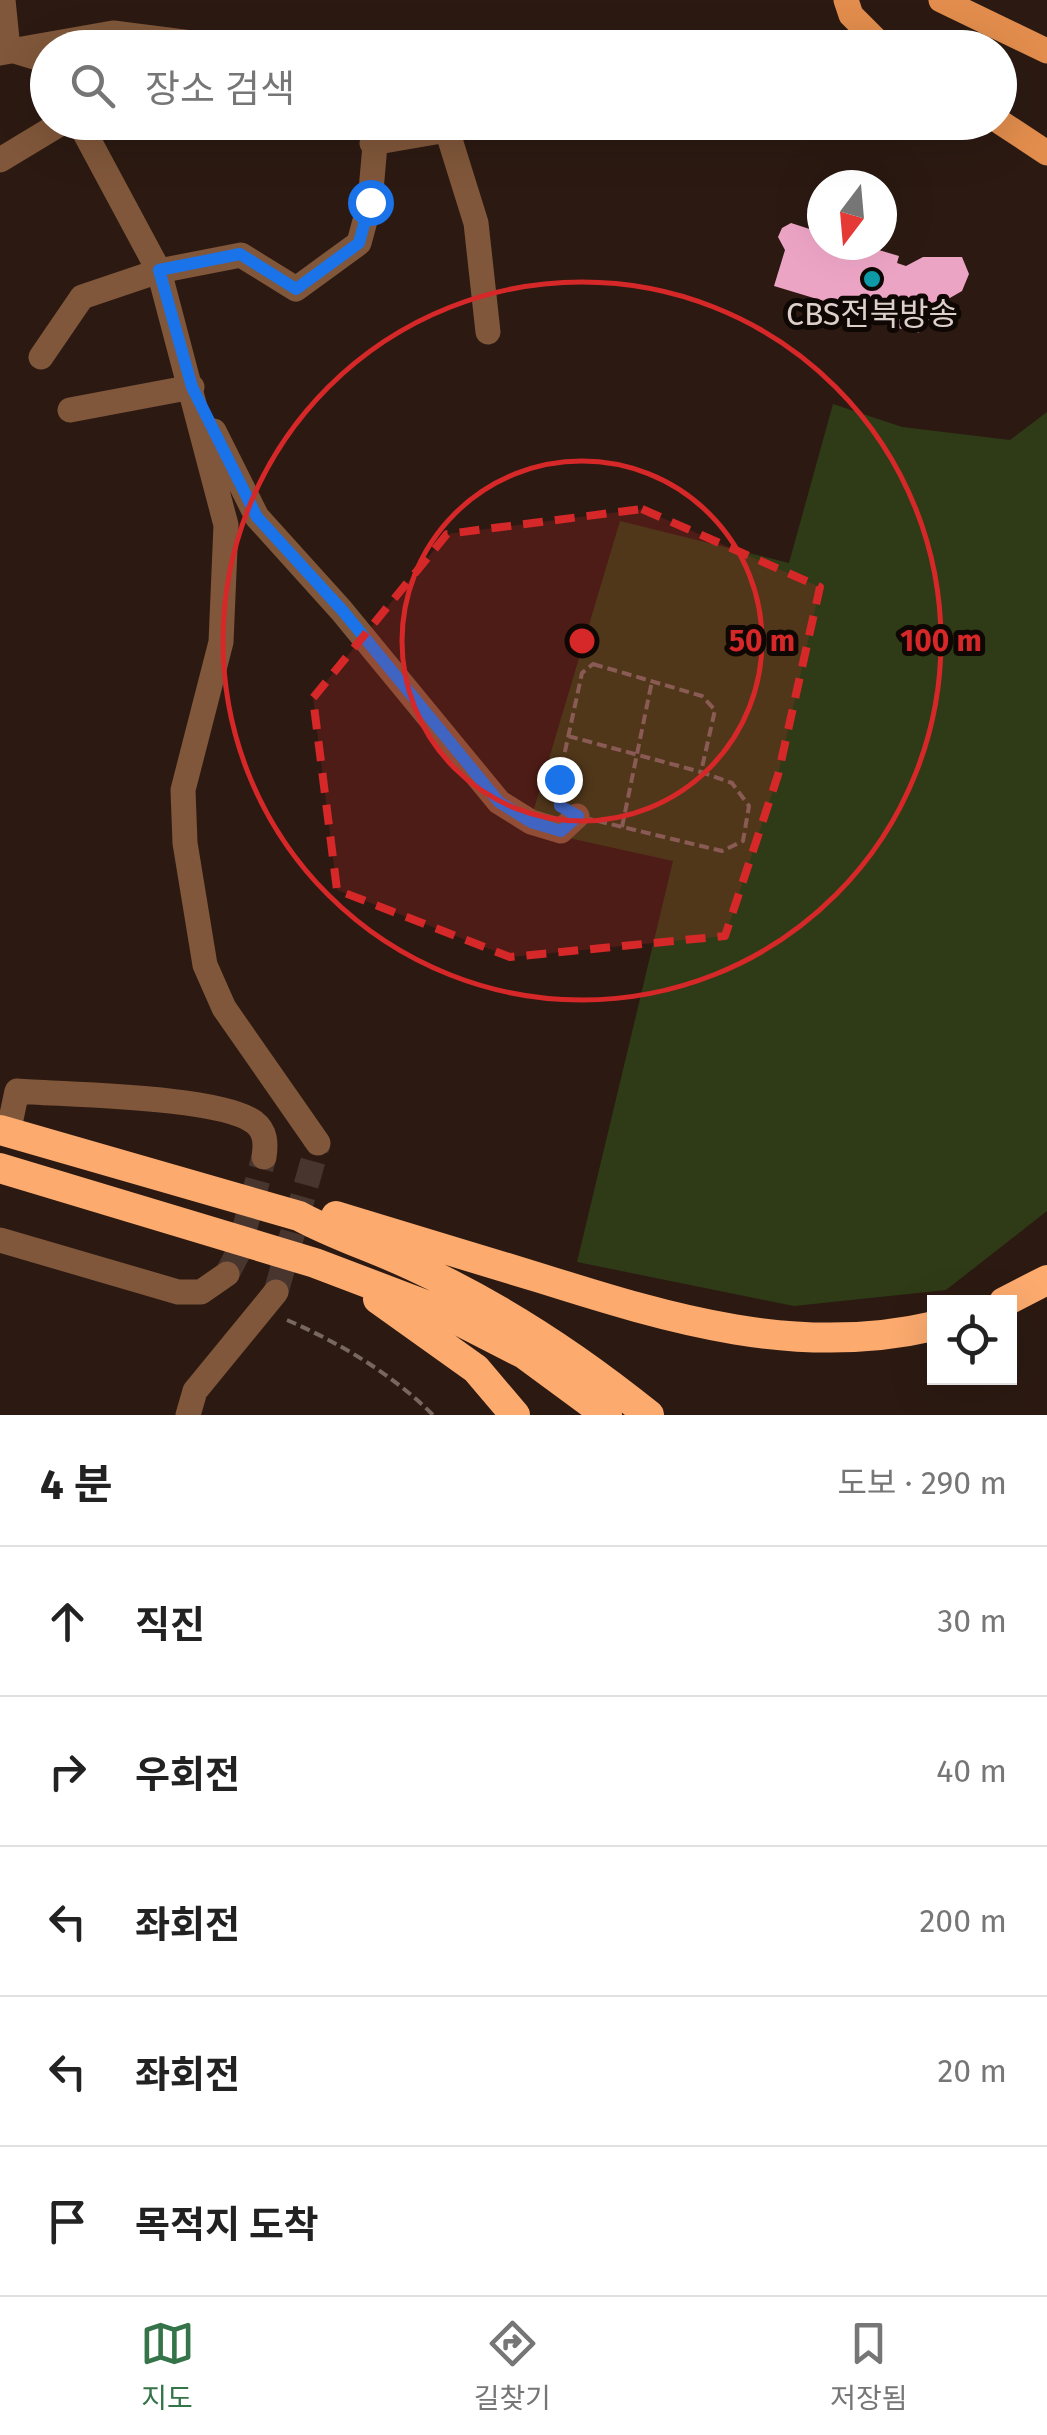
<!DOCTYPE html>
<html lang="ko">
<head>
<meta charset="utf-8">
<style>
	body { margin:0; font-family:"Fira Sans","Noto Sans KR",sans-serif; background:#f2f2f2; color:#222 }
	.controls { position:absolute; right:30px; bottom:30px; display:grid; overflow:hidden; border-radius:0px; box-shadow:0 10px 40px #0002 }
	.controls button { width:90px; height:90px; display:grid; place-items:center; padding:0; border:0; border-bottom:2px solid #e0e0e0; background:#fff; color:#222; font:50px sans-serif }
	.compass { position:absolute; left:807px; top:170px; width:90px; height:90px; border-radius:50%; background:#fff; box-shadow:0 10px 40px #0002; rotate:196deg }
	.stop { position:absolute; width:30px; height:30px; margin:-22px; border:8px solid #1a73e8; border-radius:50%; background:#fff }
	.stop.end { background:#1a73e8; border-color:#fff; box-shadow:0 2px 10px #0008 }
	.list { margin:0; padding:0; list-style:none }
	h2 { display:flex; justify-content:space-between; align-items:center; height:130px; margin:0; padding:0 40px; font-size:42px }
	h2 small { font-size:32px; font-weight:400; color:#767676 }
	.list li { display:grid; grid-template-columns:65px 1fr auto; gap:30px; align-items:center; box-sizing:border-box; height:150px; padding:0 40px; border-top:2px solid #e0e0e0 }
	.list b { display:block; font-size:38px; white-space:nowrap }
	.list em { font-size:32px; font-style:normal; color:#767676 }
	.icon { flex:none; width:55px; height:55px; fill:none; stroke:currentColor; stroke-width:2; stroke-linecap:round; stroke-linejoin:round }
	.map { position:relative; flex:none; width:1047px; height:1415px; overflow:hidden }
	.search { position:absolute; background:#fff; box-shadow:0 10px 40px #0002; left:30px; right:30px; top:30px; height:110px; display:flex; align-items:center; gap:25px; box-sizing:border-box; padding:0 35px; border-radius:55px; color:#767676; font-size:38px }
	.sheet { height:880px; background:#fff }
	nav { display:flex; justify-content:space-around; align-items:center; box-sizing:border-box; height:140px; border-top:2px solid #e0e0e0; background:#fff; font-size:28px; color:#767676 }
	nav a { display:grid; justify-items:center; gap:5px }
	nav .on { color:#357348 }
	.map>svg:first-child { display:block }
	.green { fill:#2f3b17 }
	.building { fill:#eca4c5 }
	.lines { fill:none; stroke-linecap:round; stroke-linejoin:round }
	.minor-tunnel { stroke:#47352e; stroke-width:25; stroke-dasharray:25 12; stroke-linecap:butt }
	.path { stroke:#776760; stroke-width:4; stroke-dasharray:10 5; stroke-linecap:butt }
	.minor { stroke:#80573a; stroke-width:25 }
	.major { stroke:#e28d4d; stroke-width:25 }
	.highway { stroke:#fcaa6e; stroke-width:30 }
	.route { stroke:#1a73e8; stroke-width:12 }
	.marked { fill:#d62828; fill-opacity:0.2; stroke:#d62828; stroke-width:8; stroke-dasharray:20 12; stroke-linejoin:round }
	.ring { fill:none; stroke:#d62828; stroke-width:5 }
	.culture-dot { fill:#0f9aa8; stroke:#0f0704; stroke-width:4 }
	.labels { text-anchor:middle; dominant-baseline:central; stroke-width:10; stroke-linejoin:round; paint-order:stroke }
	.poi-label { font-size:32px; fill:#ddd0ca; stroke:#0f0704 }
	.centre { fill:#d62828; stroke:#0f0704; stroke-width:5 }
	.ring-label { font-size:30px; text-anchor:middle; font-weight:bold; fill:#d62828; stroke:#0f0704; stroke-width:10; stroke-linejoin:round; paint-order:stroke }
</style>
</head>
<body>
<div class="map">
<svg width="1047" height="1415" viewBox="0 0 1047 1415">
	<rect width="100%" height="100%" fill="#2c1a12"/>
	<!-- green -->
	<path class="green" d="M833,404L902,427L1010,440L1047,412V1211L946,1290L794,1306L577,1262L673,861L528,829L620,521L789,563Z"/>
	<!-- building -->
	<path class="building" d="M791,223L822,233V245H862L899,256L897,263L906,266L923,257H962L969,274L962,291L936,306L931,321L923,319L919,333L843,315L845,310L827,302L774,286L785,250L778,237L782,228Z"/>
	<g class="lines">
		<!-- minor-tunnel -->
		<path class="minor-tunnel" d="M227,1274L238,1253L264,1157
			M276,1292L318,1143"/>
		<!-- path -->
		<path class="path" d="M593,664L702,696L715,710L701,772L732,783L749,806L743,841L722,851L577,816L560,806L559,779L582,673Z
			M568,736L701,772
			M622,827L652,681
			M287,1320C340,1343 392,1374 433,1415"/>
		<!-- minor -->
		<path class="minor" d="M3,0L8,49L41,59L48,70
			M0,53L113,33L231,48
			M79,122L159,271L226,525L221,642L183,790L185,843L205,965L224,1008L318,1143
			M372,143L447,130L476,223L488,332
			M0,160L63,122
			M41,357L82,297L159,271L241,255L296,289L359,243L370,202L377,122
			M70,410L192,387
			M214,431L257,517L341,610L499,802L531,822L561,831L577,816
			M8,1133L17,1091C66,1095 219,1096 254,1122C266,1131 266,1144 264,1157
			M0,1240L178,1292H201L227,1274
			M188,1415L195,1391L276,1292"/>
		<!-- major -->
		<path class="major" d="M846,0L851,15L884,48
			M941,0L1047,51
			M1000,122L1047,153"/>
		<!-- highway -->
		<path class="highway" d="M0,1130L299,1216C336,1236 375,1248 413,1266C498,1305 576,1356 649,1415
			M0,1168L315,1263L436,1309L524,1354L607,1415
			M336,1216C404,1237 472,1257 540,1278C670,1319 798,1358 934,1326
			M378,1299L476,1369L515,1415
			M1004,1302L1047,1280"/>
	</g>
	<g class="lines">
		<!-- route -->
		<path class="route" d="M370,202L359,243L296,289L240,254L159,270L192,387L257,517L342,610L499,802L531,822L561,831L578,816L560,806L559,779"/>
	</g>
	<!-- marked area -->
	<path class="marked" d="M642,509L820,587L778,775L725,936L510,957L337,890L313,698L447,534Z"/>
	<!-- distance rings -->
	<g class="ring">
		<circle cx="582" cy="641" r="180"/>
		<circle cx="582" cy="641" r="359"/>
	</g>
	<!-- markers -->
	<circle class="culture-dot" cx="872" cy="279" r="10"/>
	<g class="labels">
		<!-- poi labels -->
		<g class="poi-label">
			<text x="872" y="314">CBS전북방송</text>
		</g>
	</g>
	<circle cx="582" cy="641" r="15" class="centre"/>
	<g class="ring-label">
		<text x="762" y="651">50 m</text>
		<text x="941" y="651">100 m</text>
	</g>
</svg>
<div class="controls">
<button><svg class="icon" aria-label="locate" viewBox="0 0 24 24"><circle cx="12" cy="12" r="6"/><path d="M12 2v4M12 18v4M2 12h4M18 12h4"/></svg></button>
</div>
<svg class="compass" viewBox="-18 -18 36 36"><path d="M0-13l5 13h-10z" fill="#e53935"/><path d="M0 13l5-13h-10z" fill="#767676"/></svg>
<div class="stop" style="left:370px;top:202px"></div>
<div class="stop end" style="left:559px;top:779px"></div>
<div class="search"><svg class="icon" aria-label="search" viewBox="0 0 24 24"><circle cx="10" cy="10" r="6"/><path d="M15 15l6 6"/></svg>장소 검색</div>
</div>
<section class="sheet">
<h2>4 분<small>도보 · 290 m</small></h2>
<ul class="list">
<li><svg class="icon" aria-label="ahead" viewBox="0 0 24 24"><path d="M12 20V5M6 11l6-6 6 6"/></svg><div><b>직진</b></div><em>30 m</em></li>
<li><svg class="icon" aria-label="right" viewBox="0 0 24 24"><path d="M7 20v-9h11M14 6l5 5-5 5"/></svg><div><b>우회전</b></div><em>40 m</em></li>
<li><svg class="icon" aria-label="left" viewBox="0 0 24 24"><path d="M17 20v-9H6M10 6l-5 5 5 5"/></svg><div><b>좌회전</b></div><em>200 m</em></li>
<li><svg class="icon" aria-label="left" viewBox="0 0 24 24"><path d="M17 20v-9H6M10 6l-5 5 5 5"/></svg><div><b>좌회전</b></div><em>20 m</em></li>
<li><svg class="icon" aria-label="arrive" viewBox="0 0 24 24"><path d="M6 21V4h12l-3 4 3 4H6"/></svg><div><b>목적지 도착</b></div></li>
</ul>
</section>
<nav>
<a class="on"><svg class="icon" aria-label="map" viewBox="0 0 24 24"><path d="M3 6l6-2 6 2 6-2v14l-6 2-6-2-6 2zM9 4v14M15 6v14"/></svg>지도</a>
<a><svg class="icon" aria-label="directions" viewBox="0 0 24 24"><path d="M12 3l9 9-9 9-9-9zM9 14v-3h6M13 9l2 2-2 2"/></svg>길찾기</a>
<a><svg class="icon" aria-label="saved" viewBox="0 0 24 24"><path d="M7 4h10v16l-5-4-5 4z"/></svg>저장됨</a>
</nav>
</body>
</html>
